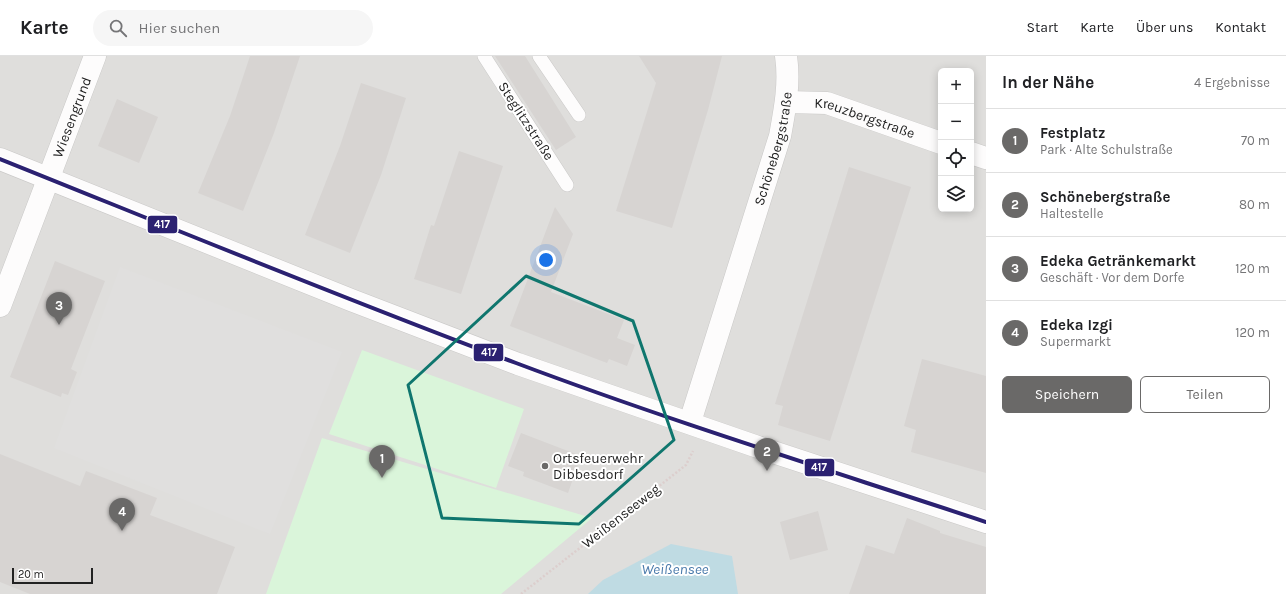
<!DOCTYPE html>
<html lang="de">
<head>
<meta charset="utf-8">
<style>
	body { margin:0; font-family:Karla,sans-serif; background:#f6f6f6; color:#202124 }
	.controls { position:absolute; right:12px; top:12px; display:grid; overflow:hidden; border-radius:6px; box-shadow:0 2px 10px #0003 }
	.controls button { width:36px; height:36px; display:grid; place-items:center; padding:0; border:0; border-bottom:1px solid #e0e0e0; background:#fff; color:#202124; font:20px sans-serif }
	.scale { position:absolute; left:12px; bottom:10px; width:81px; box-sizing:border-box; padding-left:4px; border:2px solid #222; border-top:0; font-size:11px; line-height:14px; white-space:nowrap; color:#222; -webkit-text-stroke:3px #fff; paint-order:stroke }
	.you { position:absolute; left:546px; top:204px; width:14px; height:14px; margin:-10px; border:3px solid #fff; border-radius:50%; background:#1a73e8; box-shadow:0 0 0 6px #1a73e833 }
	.badge { display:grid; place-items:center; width:26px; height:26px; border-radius:50%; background:#6a6968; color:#fff; font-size:13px; font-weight:700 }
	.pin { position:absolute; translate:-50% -33px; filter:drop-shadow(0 1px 2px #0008) }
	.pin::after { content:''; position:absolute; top:21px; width:14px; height:12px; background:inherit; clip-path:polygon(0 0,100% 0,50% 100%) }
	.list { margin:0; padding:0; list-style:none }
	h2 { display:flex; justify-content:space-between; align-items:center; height:52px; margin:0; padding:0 16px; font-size:17px }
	h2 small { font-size:13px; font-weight:400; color:#757577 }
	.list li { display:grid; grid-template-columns:26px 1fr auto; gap:12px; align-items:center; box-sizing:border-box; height:64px; padding:0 16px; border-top:1px solid #e0e0e0 }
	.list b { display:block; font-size:15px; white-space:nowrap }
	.list p { margin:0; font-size:13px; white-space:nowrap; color:#757577 }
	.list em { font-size:13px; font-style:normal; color:#757577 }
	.actions { display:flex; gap:8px; padding:12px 16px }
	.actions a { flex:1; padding:9px 0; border:1px solid #6a6968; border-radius:6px; text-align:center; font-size:14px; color:#6a6968 }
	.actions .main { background:#6a6968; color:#fff }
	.icon { flex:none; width:22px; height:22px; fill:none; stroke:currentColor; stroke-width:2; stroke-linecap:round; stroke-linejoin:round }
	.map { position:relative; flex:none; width:986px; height:538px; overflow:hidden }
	header { display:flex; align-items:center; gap:24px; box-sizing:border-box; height:56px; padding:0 20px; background:#fff; border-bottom:1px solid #e0e0e0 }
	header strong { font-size:19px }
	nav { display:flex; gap:22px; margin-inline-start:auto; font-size:14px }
	.search { width:280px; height:36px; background:#f6f6f6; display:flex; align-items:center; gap:10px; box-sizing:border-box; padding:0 14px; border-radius:22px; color:#757577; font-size:15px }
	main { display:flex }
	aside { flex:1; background:#fff }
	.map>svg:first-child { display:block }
	.residential { fill:#dfdedc; fill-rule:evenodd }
	.park { fill:#daf5da }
	.parking { fill:#e0dfde }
	.water { fill:#bfdbe3 }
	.building { fill:#d7d4d2 }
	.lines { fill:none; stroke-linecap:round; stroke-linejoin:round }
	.service-casing { stroke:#c9c8c7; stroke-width:14 }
	.minor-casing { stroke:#c9c8c7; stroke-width:23 }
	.tertiary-casing { stroke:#c9c8c7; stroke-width:23 }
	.path { stroke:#dccecd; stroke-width:2.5; stroke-dasharray:2 2; stroke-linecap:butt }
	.service { stroke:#fdfcfc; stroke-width:13 }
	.minor { stroke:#fdfcfc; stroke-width:22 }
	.tertiary { stroke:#fdfcfc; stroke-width:22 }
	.bus-1-casing { stroke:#fff; stroke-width:7 }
	.bus-1 { stroke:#2b2171; stroke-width:4 }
	.marked { fill:none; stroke:#0f766e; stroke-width:3; stroke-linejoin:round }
	.poi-dot { fill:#6a6968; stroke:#fff; stroke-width:1.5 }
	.labels { text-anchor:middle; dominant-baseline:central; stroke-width:4; stroke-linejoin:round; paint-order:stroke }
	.street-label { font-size:14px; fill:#222; stroke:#fff }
	.poi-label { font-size:14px; fill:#222; stroke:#fff; text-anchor:start }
	.water-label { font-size:15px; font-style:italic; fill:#4a7aab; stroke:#fff }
	.line-badge { stroke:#fff; stroke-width:1.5 }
	.badge-label { font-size:11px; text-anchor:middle; font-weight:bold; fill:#fff }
</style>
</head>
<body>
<header>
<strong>Karte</strong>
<div class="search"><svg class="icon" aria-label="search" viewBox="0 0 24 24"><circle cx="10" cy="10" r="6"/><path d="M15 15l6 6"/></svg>Hier suchen</div>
<nav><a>Start</a><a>Karte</a><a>Über uns</a><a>Kontakt</a></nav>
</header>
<main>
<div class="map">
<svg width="986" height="538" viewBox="0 0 986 538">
	<rect width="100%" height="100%" fill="#f0eeeb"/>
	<!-- residential -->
	<path class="residential" d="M0,0H986V538H0ZM941,15H971V153H941Z"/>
	<!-- park -->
	<path class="park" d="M362,294L524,353L496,432L329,378Z
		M322,382L592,462L501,538H266Z"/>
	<!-- parking -->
	<path class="parking" d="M120,211L342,296L270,478L54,392Z"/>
	<!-- water -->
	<path class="water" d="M671,488L732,500L738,538H588L603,524Z"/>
	<!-- building -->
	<path class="building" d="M250,0H300L274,77L243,155L198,137L230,60Z
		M495,0H525L576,81L556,94Z
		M639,0H722L708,54L672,172L616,155L656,27Z
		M361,27L406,42L381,119L350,197L305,179L340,90Z
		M117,43L158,61L139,107L98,90Z
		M459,95L503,110L461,238L414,223L431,169L434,170Z
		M849,111L911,131L830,385L778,369L783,350L775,348Z
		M555,151L573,178L551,236L624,264L617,282L635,289L627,310L609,303L607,307L510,270Z
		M55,205L105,225L71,313L77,316L68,339L62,337L61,341L10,321Z
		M922,303L986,320V417L911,396L916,374L904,370Z
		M521,377L581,400L568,437L523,420L524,416L508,410Z
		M0,398L80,430L86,415L157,442L150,459L235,491L217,538H30L0,526Z
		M818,455L828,494L790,504L780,466Z
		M907,462L940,475V477L986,491V538H849L866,489L894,498Z"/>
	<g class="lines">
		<defs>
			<path id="service" d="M484,0L567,129
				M539,0L579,59"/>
			<g id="minor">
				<path id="s1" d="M786,46L827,47L941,87"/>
				<path d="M971,97L986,102"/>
				<path id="s2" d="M0,250L95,0"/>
				<path id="s3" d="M690,366L780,80C785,53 790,27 786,0"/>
			</g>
			<path id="tertiary" d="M0,103L351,244L518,308L755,390L986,466"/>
		</defs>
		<!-- service casing -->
		<use href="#service" class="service-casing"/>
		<!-- minor casing -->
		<use href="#minor" class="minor-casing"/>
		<!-- tertiary casing -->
		<use href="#tertiary" class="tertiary-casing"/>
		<!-- path -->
		<path class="path" d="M521,538L686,409L693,395"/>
		<!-- service -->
		<use href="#service" class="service"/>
		<!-- minor -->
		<use href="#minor" class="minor"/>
		<!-- tertiary -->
		<use href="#tertiary" class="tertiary"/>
		<defs>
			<path id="bus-1" d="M0,103C172,172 342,242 516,307C670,365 829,414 986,466"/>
		</defs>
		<!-- bus-1 casing -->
		<use href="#bus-1" class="bus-1-casing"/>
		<!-- bus-1 -->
		<use href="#bus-1" class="bus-1"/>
	</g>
	<!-- marked area -->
	<path class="marked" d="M526,220L633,265L674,384L579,468L442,462L408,329Z"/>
	<!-- markers -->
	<circle class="poi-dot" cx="545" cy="410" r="4"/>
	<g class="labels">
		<!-- street labels -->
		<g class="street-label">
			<text stroke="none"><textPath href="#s2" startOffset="202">Wiesengrund</textPath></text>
			<text stroke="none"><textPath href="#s1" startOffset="81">Kreuzbergstraße</textPath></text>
			<text transform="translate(526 65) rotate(57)">Steglitzstraße</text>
			<text stroke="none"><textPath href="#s3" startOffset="286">Schönebergstraße</textPath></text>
			<text transform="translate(621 460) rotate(-38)">Weißenseeweg</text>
		</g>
		<!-- poi labels -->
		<g class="poi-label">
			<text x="553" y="402">Ortsfeuerwehr<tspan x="553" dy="16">Dibbesdorf</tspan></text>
		</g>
		<!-- water labels -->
		<g class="water-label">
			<text x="675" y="513">Weißensee</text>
		</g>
	</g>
	<g class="line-badge">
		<rect x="147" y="159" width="31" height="19" rx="4" fill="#2b2171"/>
		<rect x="473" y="287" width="31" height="19" rx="4" fill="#2b2171"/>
		<rect x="804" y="402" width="31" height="19" rx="4" fill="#2b2171"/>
	</g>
	<g class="badge-label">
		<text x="162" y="172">417</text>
		<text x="489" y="300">417</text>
		<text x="819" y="415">417</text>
	</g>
</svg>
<div class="controls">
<button>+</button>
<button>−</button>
<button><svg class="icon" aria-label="locate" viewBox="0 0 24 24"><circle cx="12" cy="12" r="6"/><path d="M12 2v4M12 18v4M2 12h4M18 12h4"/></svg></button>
<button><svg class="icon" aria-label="layers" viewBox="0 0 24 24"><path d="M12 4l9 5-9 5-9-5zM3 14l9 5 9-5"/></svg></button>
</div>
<div class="scale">20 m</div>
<div class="you"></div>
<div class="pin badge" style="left:382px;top:422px">1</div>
<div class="pin badge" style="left:767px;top:415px">2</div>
<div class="pin badge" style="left:59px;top:269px">3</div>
<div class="pin badge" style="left:122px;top:475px">4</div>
</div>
<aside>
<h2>In der Nähe<small>4 Ergebnisse</small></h2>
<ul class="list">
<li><span class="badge">1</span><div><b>Festplatz</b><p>Park · Alte Schulstraße</p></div><em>70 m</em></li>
<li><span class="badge">2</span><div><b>Schönebergstraße</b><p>Haltestelle</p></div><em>80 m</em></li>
<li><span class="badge">3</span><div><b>Edeka Getränkemarkt</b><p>Geschäft · Vor dem Dorfe</p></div><em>120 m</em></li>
<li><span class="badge">4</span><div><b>Edeka Izgi</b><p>Supermarkt</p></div><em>120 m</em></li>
</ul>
<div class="actions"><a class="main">Speichern</a><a>Teilen</a></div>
</aside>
</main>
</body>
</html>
